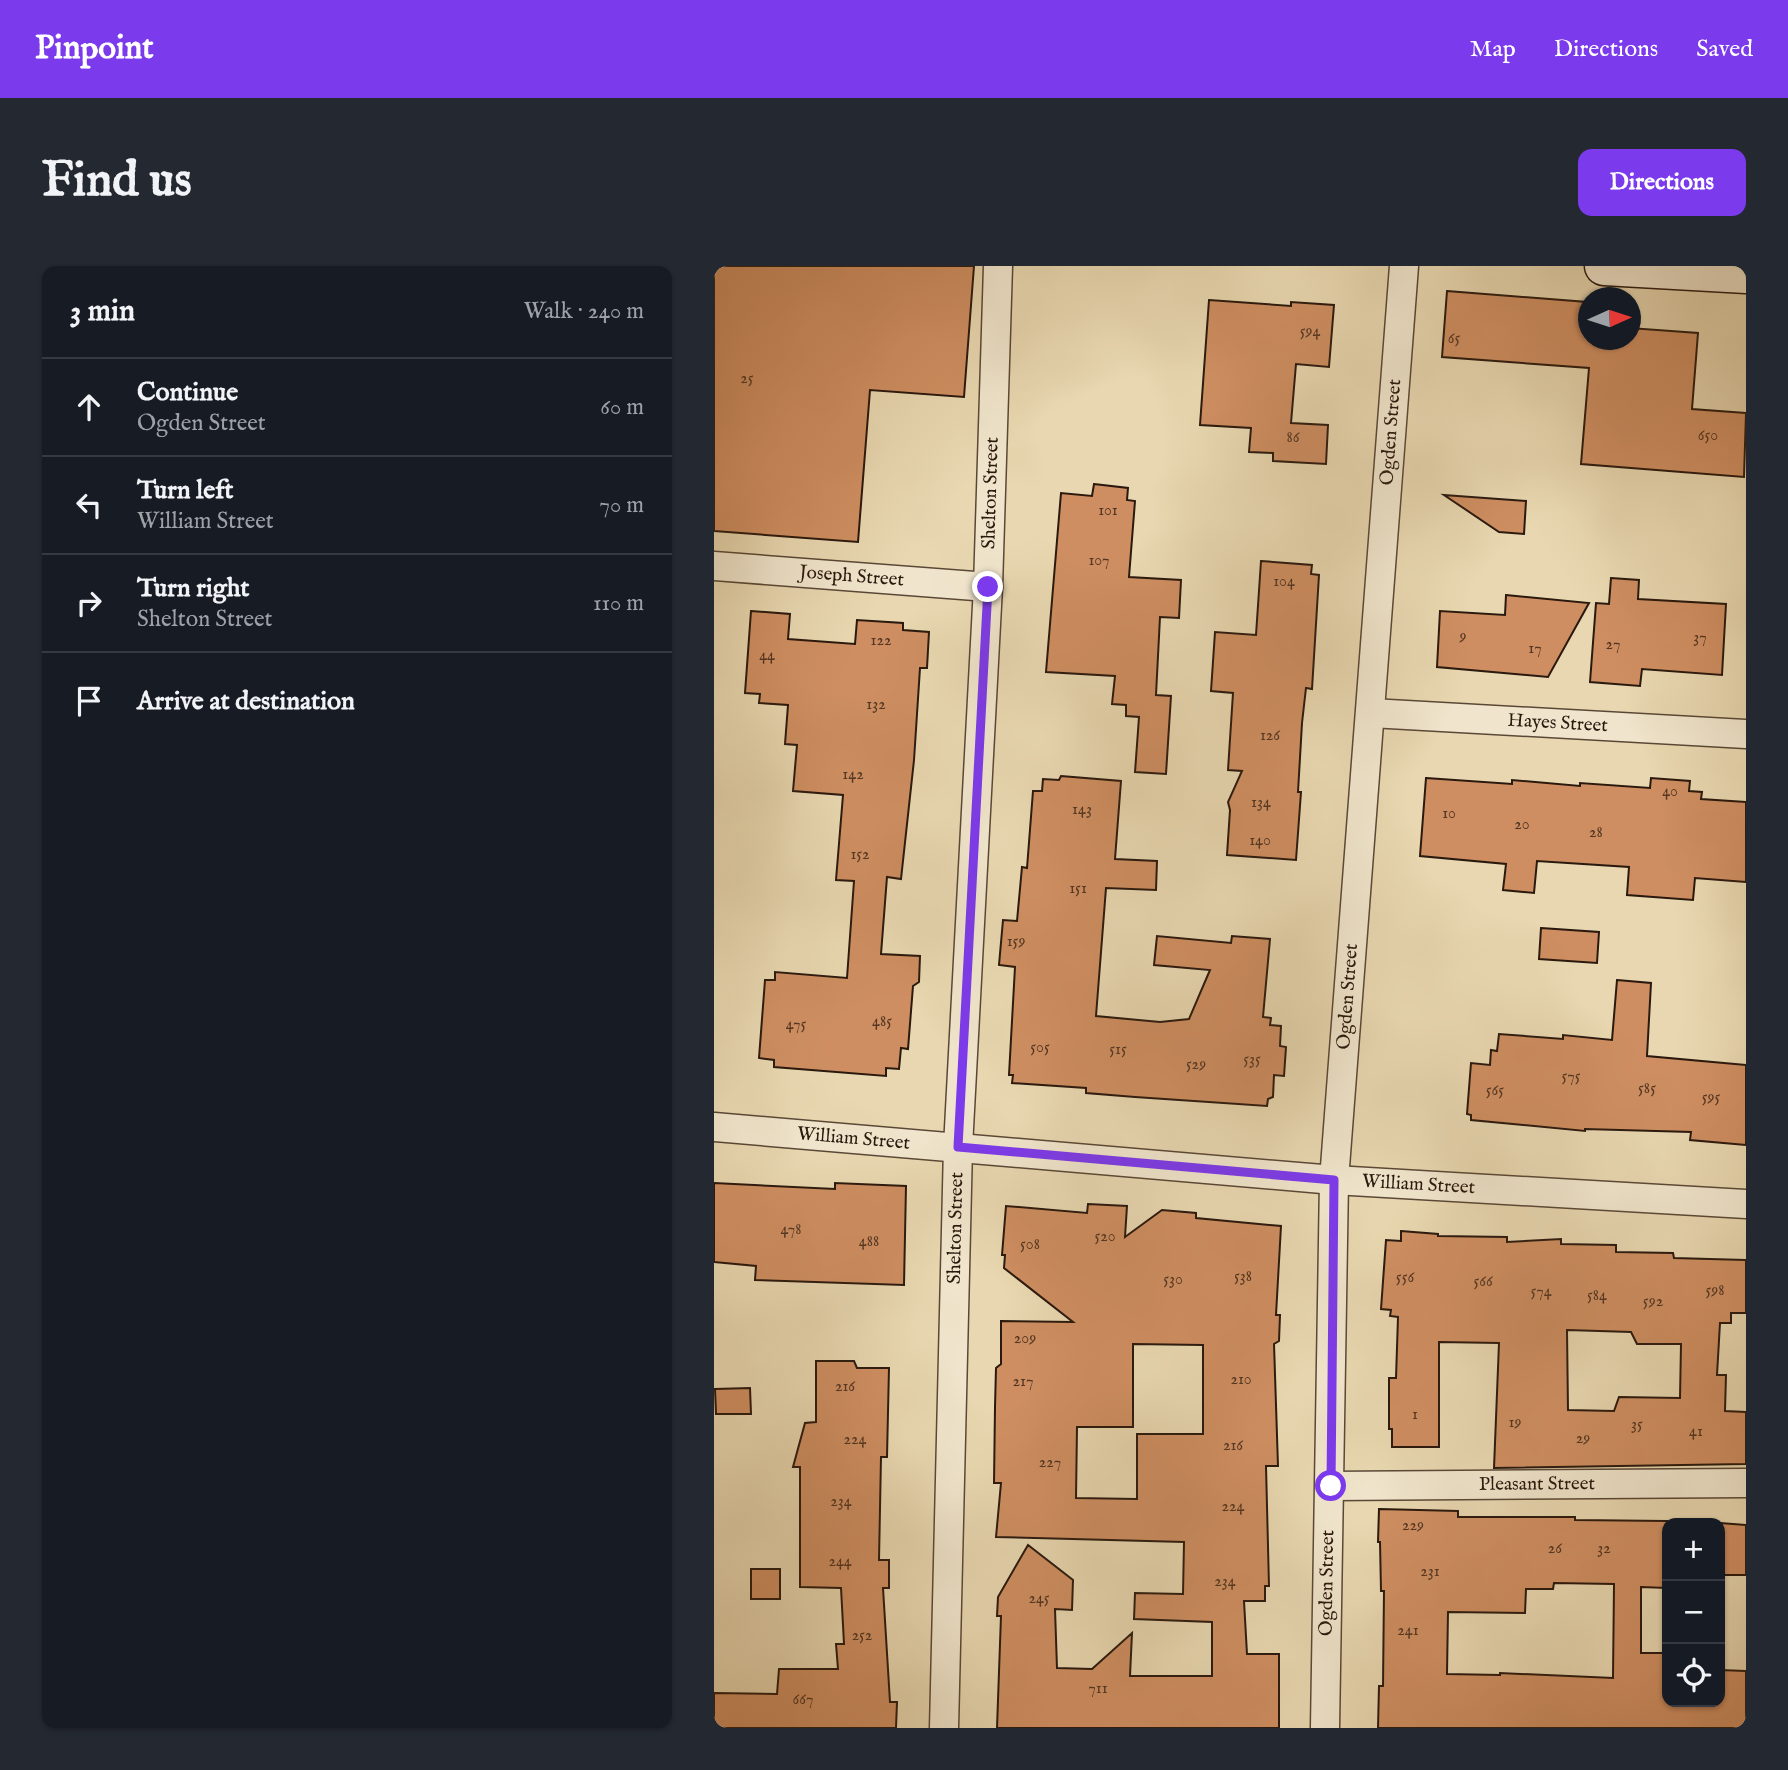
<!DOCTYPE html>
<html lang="en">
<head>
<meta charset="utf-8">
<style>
	body { margin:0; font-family:"IM FELL English",serif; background:#242831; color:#f1f3f6 }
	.controls { position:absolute; right:21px; bottom:21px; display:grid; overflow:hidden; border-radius:14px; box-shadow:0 2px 5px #0004 }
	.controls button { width:63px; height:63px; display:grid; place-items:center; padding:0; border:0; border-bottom:2px solid #363941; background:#171b24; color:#f1f3f6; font:35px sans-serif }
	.compass { position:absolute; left:864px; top:21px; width:63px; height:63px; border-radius:50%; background:#171b24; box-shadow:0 2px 5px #0004; rotate:87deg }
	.stop { position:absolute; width:21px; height:21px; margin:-16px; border:5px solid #7c3aed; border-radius:50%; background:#fff }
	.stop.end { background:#7c3aed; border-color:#fff; box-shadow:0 2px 7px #0008 }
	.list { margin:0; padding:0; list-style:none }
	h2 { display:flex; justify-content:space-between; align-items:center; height:91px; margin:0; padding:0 28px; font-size:30px }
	h2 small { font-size:23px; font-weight:400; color:#9ea1a6 }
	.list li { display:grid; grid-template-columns:46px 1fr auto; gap:21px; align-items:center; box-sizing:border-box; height:98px; padding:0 28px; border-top:2px solid #363941 }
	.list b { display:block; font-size:26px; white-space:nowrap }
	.list p { margin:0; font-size:23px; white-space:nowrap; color:#9ea1a6 }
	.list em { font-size:23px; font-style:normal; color:#9ea1a6 }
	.icon { flex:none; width:38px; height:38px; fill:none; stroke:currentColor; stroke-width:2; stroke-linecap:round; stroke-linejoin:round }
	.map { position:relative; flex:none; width:1032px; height:1462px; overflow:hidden; border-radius:14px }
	header { display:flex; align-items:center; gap:42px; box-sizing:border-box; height:98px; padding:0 35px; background:#7c3aed; color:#fff }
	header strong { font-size:33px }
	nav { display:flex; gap:38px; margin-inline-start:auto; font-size:24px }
	.intro { display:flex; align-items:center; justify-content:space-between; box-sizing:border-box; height:168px; padding:0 42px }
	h1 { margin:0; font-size:49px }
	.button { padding:18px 32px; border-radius:14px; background:#7c3aed; color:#fff; font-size:24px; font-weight:700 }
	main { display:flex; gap:42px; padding:0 42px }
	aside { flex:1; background:#171b24; border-radius:14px; box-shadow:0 2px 5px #0004 }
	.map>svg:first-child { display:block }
	.building { fill:#ce8e61; stroke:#2a190e; stroke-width:2; fill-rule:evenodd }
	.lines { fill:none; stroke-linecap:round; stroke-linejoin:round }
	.street-casing { stroke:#5a4836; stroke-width:31 }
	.secondary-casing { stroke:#2a190e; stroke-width:41 }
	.street { stroke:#f0e5cc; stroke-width:28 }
	.secondary { stroke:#f0e5cc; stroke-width:38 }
	.route { stroke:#7c3aed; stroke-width:9 }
	.labels { text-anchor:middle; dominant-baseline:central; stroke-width:5; stroke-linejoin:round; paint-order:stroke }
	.number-label { font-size:16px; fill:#533623 }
	.street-label { font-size:19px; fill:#2a190e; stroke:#f0e5cc }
</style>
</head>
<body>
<header>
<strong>Pinpoint</strong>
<nav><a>Map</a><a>Directions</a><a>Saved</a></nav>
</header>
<div class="intro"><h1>Find us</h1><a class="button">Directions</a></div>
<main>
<aside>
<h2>3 min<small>Walk · 240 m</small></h2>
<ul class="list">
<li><svg class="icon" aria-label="ahead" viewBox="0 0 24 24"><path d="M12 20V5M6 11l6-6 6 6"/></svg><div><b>Continue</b><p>Ogden Street</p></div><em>60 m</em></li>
<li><svg class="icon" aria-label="left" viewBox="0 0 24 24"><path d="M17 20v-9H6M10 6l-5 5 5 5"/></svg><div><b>Turn left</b><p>William Street</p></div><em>70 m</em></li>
<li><svg class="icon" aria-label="right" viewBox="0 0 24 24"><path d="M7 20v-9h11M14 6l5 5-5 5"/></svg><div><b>Turn right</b><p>Shelton Street</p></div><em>110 m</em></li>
<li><svg class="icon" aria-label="arrive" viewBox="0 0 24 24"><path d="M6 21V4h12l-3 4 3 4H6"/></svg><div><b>Arrive at destination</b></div></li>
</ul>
</aside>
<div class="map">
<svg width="1032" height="1462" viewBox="0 0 1032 1462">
	<rect width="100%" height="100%" fill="#e8d7b0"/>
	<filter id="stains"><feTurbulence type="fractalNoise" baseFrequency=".00286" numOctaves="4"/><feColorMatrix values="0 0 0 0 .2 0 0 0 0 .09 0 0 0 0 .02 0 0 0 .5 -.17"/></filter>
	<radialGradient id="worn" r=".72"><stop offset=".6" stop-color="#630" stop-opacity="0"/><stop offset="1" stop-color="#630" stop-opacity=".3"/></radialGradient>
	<!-- building -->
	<path class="building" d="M0,0H260L250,131L156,124L144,276L0,265Z
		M733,25L873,36L871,58H874V74H916V62L984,67L978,143L1032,147L1030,211L867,198L875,102L728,91Z
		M495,34L577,40V36L620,39L615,101L582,98L577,157L614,159L612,198L559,195V187L535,186L537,162L486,159Z
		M380,218L414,222L413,234L421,235L415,311L467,314L465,352L446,351L442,429L457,430L452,508L421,506L425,451L412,450V439L398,438L401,410L332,406L347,227L378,230Z
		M730,229L812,235L810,268L785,266Z
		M547,295L598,299L597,308L605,309L598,423L592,422L588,457L584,526H587L582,594L513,589L516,544L514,536L528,505L514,504L519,427L497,425L501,366L542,369Z
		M897,312L925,314L924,333L1012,338L1008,409L928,403L926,420L876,416L882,337L895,338Z
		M792,329L875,337L834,411L723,401L726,345L791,349Z
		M37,345L76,348L74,373L141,378L143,354L189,357V364L215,366L213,402H206L200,494L187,613L173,611L167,688L206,690L205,716L199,720L194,783L187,782L185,803L172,802V810L60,801V794L45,792L51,714H61V706L133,712L140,615L122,614L129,529L79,525L83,479L71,478L74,439L45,437L46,428L31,427Z
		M347,510L407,515L401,593L443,595L442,624L392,622L382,750L446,756L475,753L496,704L440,699L443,670L517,677L518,670L556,673L549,751L557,752L556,759L567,760L566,780L572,781L570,810L560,809L559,831L554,833L553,840L421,831L372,827V822L298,817L299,809H295L301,701L285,699L289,654L303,655L308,601L313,602L319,525H328L329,513L345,514Z
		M712,512L798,518V514L866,520V517L936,522L937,512L976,515L975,525L988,526L987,533L1032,536V616L981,612L979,634L913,629L915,601L823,595L820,627L789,624L792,598L706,590Z
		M827,662L885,666L883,697L825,693Z
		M903,714L937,717L933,790L1032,799V879L976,874L977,866L871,863V865L757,854V849L753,848L757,797L776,799L777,784L783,785L785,768L849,773V769L898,774Z
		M0,917L121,923V917L192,920L190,1019L41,1014L42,1000L0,996Z
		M374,938L413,940L411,971L448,944L482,947V952L567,960L562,1049H566L565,1075L560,1078L564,1200H552L555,1320H551V1335H530L533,1388H565V1462H283L287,1350H283L284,1331L314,1279L359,1314L358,1344L341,1343L343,1402L378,1403L418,1367L416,1410H498V1356L420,1353L421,1327L469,1328L470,1276L282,1271L287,1217H280L281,1141L282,1102L287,1098V1055L359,1056L290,1002L291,989H288L292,940L373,947ZM419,1078L489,1079V1168H423V1233L362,1232L363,1161H419Z
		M687,965L724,968V970L793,971V976L847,973V978L902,979V986L959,987L960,992L1032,994V1047H1017V1057H1006L1003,1109H1012L1011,1145L1032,1146V1198L780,1202L785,1077L725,1076V1181H678V1163H675V1112H682L684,1051L676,1050L677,1044L667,1043L672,974L687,975ZM853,1064L917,1066L923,1078H967L966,1132L905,1131L900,1145L854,1144Z
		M102,1095H140L143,1102H175L173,1191H167L165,1294H175V1322H169L176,1436H183L182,1462H0V1427L63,1428L65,1403H124L122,1378H130L127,1322L86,1321V1201H79L91,1157L102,1156Z
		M36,1122L37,1148H2L1,1123Z
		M665,1243L744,1245V1251H861V1254L953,1255V1322L927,1321V1387H953V1436H1006V1404L1032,1405V1462H664L665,1420H669L670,1325H667L666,1276H664ZM840,1317L900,1318L899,1412L786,1407V1409L733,1408L734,1346L811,1347L812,1323H839Z
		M1006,1257L1032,1259V1309H1006Z
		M37,1303H66V1333H37Z"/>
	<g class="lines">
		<defs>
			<g id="street">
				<path id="s1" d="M0,300L274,321"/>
				<path id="s2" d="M657,447L1032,468"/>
				<path id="s3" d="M0,861L620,914L1032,938"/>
				<path id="s4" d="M617,1220L1032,1217"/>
				<path id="s5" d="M230,1462L244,881L274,321L284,0"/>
				<path id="s6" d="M611,1462L620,914L690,0"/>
			</g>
			<path id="secondary" d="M890,0L1032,8"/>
		</defs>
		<!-- street casing -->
		<use href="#street" class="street-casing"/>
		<!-- secondary casing -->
		<use href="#secondary" class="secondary-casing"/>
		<!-- street -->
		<use href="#street" class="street"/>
		<!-- secondary -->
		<use href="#secondary" class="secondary"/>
	</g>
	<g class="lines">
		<!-- route -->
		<path class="route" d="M274,321L244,881L620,914L617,1220"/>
	</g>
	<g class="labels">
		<!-- number labels -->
		<g class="number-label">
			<text x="596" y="66">594</text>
			<text x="740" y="73">65</text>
			<text x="33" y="113">25</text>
			<text x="994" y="170">650</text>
			<text x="579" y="172">86</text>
			<text x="394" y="245">101</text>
			<text x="385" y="295">107</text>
			<text x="570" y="316">104</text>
			<text x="749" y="371">9</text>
			<text x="986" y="372">37</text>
			<text x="167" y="375">122</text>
			<text x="899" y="379">27</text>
			<text x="821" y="383">17</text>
			<text x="53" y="390">44</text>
			<text x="162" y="439">132</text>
			<text x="556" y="470">126</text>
			<text x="139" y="509">142</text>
			<text x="956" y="526">40</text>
			<text x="547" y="537">134</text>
			<text x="368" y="544">143</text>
			<text x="735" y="548">10</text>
			<text x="808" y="559">20</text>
			<text x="882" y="567">28</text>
			<text x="546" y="575">140</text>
			<text x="146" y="589">152</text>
			<text x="364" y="623">151</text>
			<text x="302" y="676">159</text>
			<text x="168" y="756">485</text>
			<text x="82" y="759">475</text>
			<text x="326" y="782">505</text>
			<text x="404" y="784">515</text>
			<text x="538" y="794">535</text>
			<text x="482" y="799">529</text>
			<text x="857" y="811">575</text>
			<text x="933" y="823">585</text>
			<text x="781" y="825">565</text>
			<text x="997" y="832">595</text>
			<text x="77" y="964">478</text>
			<text x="391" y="971">520</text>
			<text x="155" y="976">488</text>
			<text x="316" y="979">508</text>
			<text x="529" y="1011">538</text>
			<text x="691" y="1012">556</text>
			<text x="459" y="1014">530</text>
			<text x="769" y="1016">566</text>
			<text x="1001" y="1025">598</text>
			<text x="827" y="1026">574</text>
			<text x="883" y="1030">584</text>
			<text x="939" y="1036">592</text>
			<text x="311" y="1073">209</text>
			<text x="527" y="1114">210</text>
			<text x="309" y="1116">217</text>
			<text x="131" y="1121">216</text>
			<text x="701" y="1149">1</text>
			<text x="801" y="1157">19</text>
			<text x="923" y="1159">35</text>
			<text x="982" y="1166">41</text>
			<text x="869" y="1173">29</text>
			<text x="141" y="1174">224</text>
			<text x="519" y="1180">216</text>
			<text x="336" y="1197">227</text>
			<text x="127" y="1236">234</text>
			<text x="519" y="1241">224</text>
			<text x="699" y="1260">229</text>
			<text x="841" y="1283">26</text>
			<text x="890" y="1283">32</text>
			<text x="126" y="1296">244</text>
			<text x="716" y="1306">231</text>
			<text x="511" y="1316">234</text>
			<text x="325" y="1333">245</text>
			<text x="694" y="1365">241</text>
			<text x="148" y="1370">252</text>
			<text x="384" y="1423">711</text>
			<text x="89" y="1434">667</text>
		</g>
		<!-- street labels -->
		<g class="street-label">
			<text stroke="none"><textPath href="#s6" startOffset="1298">Ogden Street</textPath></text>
			<text stroke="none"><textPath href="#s5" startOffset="1236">Shelton Street</textPath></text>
			<text stroke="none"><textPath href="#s1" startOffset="138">Joseph Street</textPath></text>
			<text stroke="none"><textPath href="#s2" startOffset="187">Hayes Street</textPath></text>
			<text stroke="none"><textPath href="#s6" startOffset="732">Ogden Street</textPath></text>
			<text stroke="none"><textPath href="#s3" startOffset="140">William Street</textPath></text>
			<text stroke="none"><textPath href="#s3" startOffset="707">William Street</textPath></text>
			<text stroke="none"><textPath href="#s5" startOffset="500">Shelton Street</textPath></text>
			<text stroke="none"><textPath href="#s4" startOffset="206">Pleasant Street</textPath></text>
			<text stroke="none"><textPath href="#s6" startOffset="145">Ogden Street</textPath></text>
		</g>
	</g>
	<rect width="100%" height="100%" filter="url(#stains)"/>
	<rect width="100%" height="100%" fill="url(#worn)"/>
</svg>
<div class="controls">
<button>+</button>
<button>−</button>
<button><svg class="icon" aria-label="locate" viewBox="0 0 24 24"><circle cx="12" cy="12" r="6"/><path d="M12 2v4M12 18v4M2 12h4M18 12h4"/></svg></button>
</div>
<svg class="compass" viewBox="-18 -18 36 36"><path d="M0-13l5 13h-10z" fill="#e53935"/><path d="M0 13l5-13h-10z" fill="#9ea1a6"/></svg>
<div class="stop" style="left:617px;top:1220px"></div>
<div class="stop end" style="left:274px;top:321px"></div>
</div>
</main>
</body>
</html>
